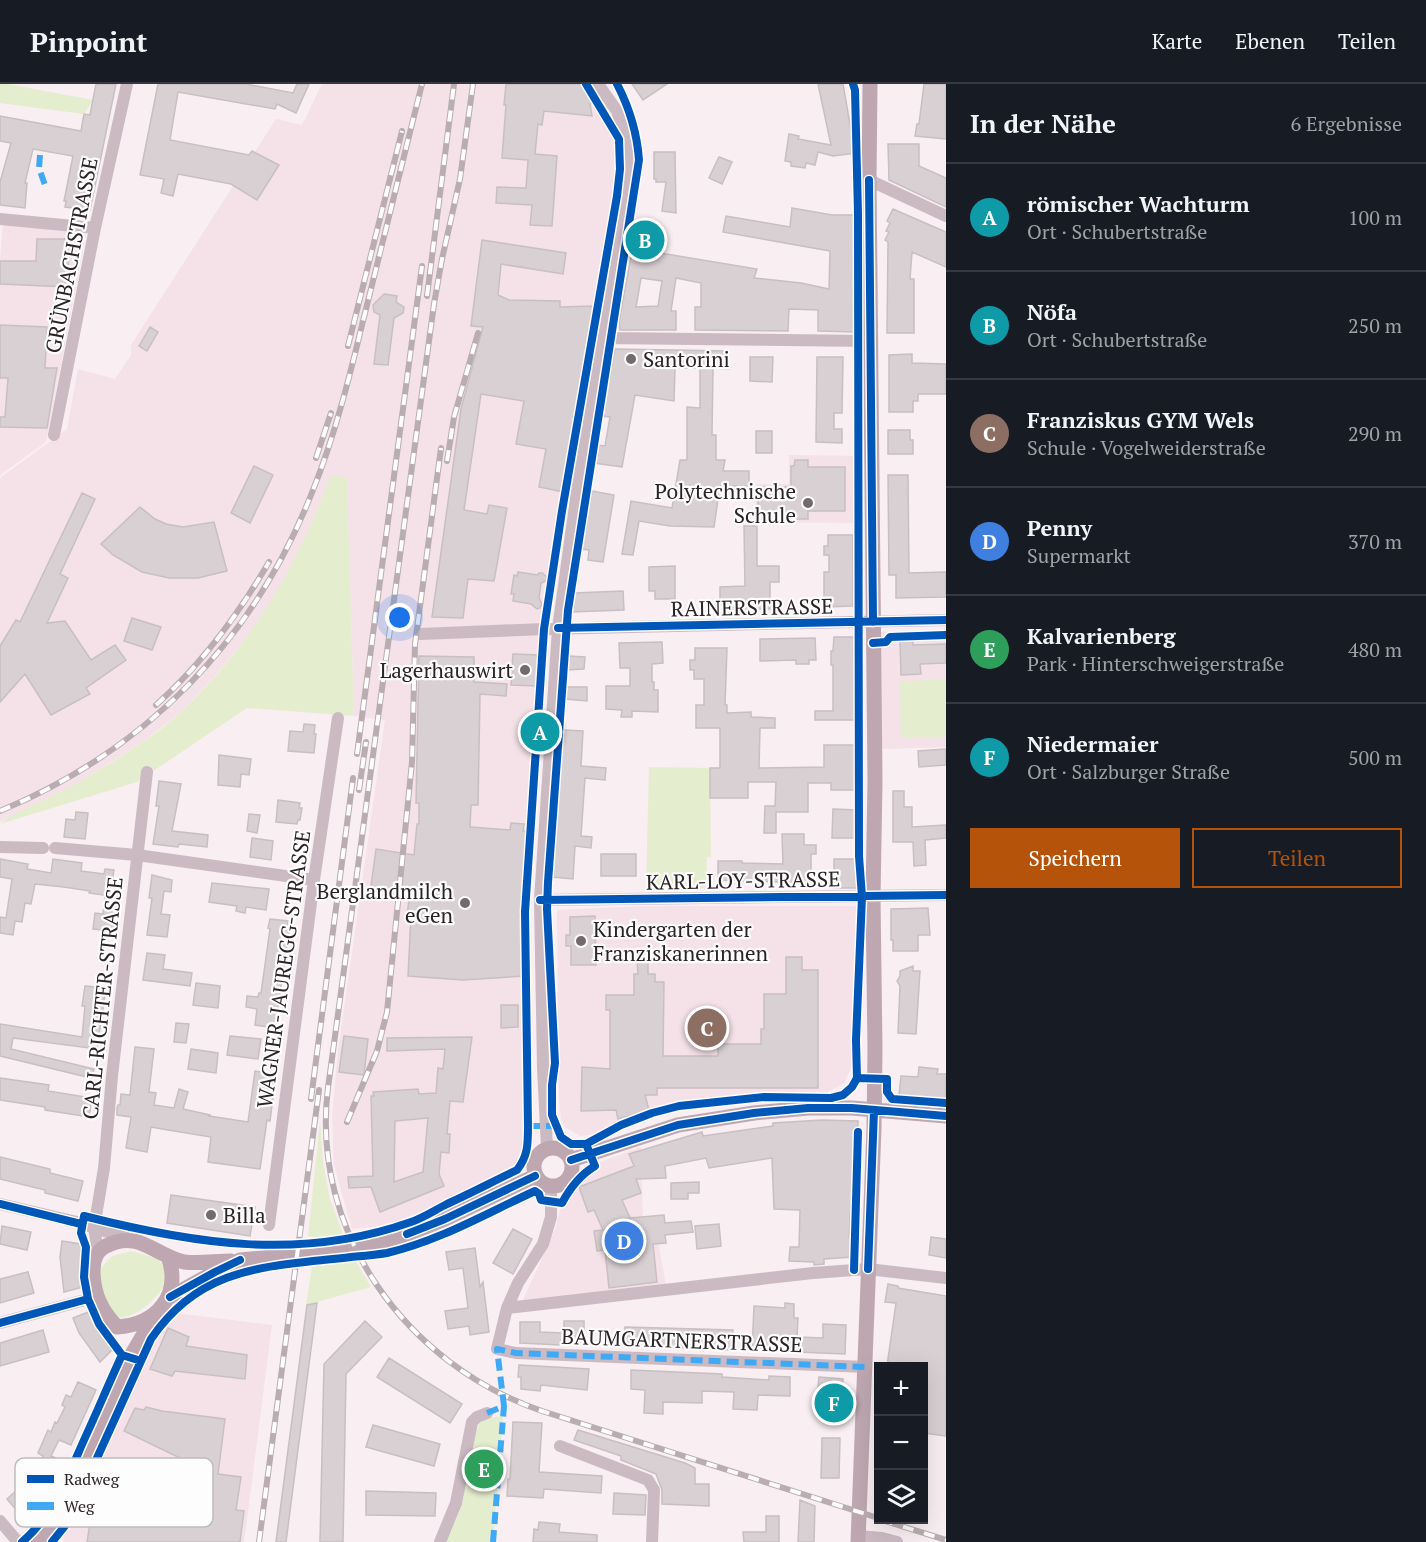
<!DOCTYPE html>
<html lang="de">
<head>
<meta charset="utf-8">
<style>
	body { margin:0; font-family:"PT Serif",serif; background:#20242c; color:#f1f3f6 }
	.controls { position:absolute; right:18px; bottom:18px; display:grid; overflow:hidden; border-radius:0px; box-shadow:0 6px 24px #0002 }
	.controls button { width:54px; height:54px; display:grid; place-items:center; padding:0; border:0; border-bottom:2px solid #363941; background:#171b24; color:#f1f3f6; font:30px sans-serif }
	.you { position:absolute; left:400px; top:534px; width:21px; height:21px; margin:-15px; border:4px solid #fff; border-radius:50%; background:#1a73e8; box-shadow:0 0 0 9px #1a73e833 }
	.badge { display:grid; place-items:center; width:39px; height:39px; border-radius:50%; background:#b45309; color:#fff; font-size:20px; font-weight:700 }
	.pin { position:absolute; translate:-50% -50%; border:3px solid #fff; box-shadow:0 2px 6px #0006 }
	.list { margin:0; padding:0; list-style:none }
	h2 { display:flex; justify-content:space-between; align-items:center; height:78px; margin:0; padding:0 24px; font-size:26px }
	h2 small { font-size:20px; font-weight:400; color:#9ea1a6 }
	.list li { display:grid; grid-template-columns:39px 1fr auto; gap:18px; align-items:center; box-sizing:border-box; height:108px; padding:0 24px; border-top:2px solid #363941 }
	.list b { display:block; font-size:22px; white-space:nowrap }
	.list p { margin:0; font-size:20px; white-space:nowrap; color:#9ea1a6 }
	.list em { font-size:20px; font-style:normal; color:#9ea1a6 }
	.actions { display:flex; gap:12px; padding:18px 24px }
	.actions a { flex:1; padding:14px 0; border:2px solid #b45309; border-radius:0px; text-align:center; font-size:21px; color:#b45309 }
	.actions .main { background:#b45309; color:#fff }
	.icon { flex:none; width:33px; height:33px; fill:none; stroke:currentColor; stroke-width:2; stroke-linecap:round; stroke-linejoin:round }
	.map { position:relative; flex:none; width:946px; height:1458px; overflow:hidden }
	header { display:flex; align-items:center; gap:36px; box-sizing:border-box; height:84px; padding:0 30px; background:#171b24; border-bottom:2px solid #363941 }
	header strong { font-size:28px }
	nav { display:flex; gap:33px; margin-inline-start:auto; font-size:21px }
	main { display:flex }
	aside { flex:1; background:#171b24 }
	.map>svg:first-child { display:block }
	.built { fill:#f5e1e8 }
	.green { fill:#e5edcf }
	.building { fill:#d9d0d3; stroke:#c8bfc2; stroke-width:1.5; fill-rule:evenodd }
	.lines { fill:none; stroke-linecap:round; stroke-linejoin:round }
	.minor { stroke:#ccbac2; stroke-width:12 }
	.major { stroke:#bea7b1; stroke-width:15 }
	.rail-casing { stroke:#b9adb1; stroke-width:6 }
	.rail { stroke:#fdfdfd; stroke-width:4; stroke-dasharray:11; stroke-linecap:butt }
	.quiet { stroke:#3fa9f5; stroke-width:6; stroke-dasharray:12 6; stroke-linecap:butt }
	.cycleway-casing { stroke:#fdfdfd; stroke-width:11 }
	.cycleway { stroke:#0057b8; stroke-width:8 }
	.poi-dot { fill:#736a6d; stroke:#fdfdfd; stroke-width:2 }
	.labels { text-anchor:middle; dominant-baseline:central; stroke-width:4.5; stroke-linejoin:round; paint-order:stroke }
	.street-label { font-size:21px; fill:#2b2326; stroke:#fdfdfd }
	.poi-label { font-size:21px; fill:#2b2326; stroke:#fdfdfd; text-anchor:start }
	.key { fill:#fdfdfd; stroke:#bebcbc; stroke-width:1.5 }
	.key-label { font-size:16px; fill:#2b2326 }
</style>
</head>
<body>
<header>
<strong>Pinpoint</strong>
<nav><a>Karte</a><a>Ebenen</a><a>Teilen</a></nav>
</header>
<main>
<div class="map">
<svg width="946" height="1458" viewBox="0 0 946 1458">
	<rect width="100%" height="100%" fill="#f9eef2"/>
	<!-- built -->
	<path class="built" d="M322,0H585L605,25L622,55L621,96L588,282L557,474L540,641L528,810L530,917L528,1060L514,1084L435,1124L382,1142L352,1145L334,1081L332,1032L338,967L385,636L354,632L347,393L318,424L309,449L283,498L253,546L214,593L180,629L144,657L78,699L0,738V394L67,345L78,285L115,295L131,271V261L276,35L302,41Z
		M3,139L86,150L46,358L0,391V176Z
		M789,371L860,372L861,439L756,438V400H789Z
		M946,546V663L882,665L879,548Z
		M647,822H858L856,876L855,975L844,999L826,1009L788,1008L660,1021L626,1035L598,1050L580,1052L565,1043L561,1035L559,1012L557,826Z
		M641,1063L643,1144H656L666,1203L523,1216L555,1146L565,1108L590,1082Z
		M175,1229L272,1241L244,1458H64L63,1450L144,1278L160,1244Z"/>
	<!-- green -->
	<path class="green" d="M0,0H8L93,16L84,30L0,19Z
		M331,392L347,393L354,632L247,624L137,698L0,740C11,729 33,722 48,714C71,703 93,690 115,676C137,662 161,647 181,628C253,559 295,485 331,392Z
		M946,596V653L901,654L900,597Z
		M649,683L710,684L711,773H707L706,804L646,803Z
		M320,1037L323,1078L330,1115L343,1150L324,1155L308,1152Z
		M131,1167L156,1174L164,1181L166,1200C154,1216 141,1231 120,1234C105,1223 101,1203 100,1185L112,1172Z
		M355,1176L371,1203L306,1221L312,1182Z
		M503,1332L493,1458H446L459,1429L474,1352L480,1338L486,1334Z"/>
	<!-- building -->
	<path class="building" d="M96,0H116L90,126L65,123L66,117H64L73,72L33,65L25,99H27L25,124L0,121V98L11,59L0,57V32L81,47L84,30L90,31Z
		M158,0H246L293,9L297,0H309L296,29L277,20L275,25L178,8L170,56L249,71L252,67L279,81L257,116L231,100L178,90L173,112L161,109L164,95L140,91Z
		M506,0H584L593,19L590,20L592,32L544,27L542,41L538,40L535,70L557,72L552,142L530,141L532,121L496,119L497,103L526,104L528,76L502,74L506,21H504Z
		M632,0H667L643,16Z
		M818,0H843L855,69L833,72L818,68L815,81L806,79L805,84L791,82V78L785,77L789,50L799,52L798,55L831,61Z
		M924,0H946V55L915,52L917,40H919Z
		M888,60H919V82L946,94V123L889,96Z
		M654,68H675L676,129L662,127L666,98H656V95H654Z
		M719,73L732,78L722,100L709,94Z
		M792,124L832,131H857L855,248L818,247V226L789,225L788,247L695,246V223H701V199L676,194L671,227H676V246H620L619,238L637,140L655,144L654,149H657L654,168L757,185L754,194L801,199L829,205L830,167L723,148L726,132L790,143ZM641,194L662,197L658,222L636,223Z
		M893,125L946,148V183L912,168L910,195H914V249H887L888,158L885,156L889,148L886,147L890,139L887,137Z
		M37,155H69L68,203L0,200V177H36Z
		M482,156L566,169L563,190L501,180L498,211L509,216L560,217V223L595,222L578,326H576L569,365H572L564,408L539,403L546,365L516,360L524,317L481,310L464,426L487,430L489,421L507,424L494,497L468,495L463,534L432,533L461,325L483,243L471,242Z
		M384,210L397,212L396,218L404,223L403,229L394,234L388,281L374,280L380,231L374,228L373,221Z
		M0,241L47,243L45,284H57L47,344L0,343V333H5L8,294H0Z
		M150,243L158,248L147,267L139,262Z
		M615,265L729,267V285L713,284L712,351H716V376H725L723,387H749V402H720L714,443L670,442L639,437L633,471L622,470L631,417L672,424L680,376H687V323L700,324V284H675L674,317L635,311L622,383L594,379L597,361L605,362L610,333L602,332Z
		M912,270V279L946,280V310H918V317H913V328H889V271Z
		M750,273H773L772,298L750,297Z
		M817,273H843L842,329H834V345H842V359L816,358Z
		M888,346H910V356H913V370H888Z
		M756,347H772V369H756Z
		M795,376H808V383H845V427H808V435H758V403H791V382H794Z
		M254,382L273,391L250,439L231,429Z
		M888,391H908L909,489L946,488V513L896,514V491H889Z
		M592,407L614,411L603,478L588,476L589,466L582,465Z
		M82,409L95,415L60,490L68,494L47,539L65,537L91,576L115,561L126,576L86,604L90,610L51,631L25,590L0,618V562L16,536L20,538Z
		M140,423L155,435L166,440L183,443L214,438L227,487L198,494H169L142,488L113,471L101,460Z
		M744,442H757V482H779V498H770V525H720V503L745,502Z
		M828,451H853V522L824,523V488H829V471H824V462H828Z
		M675,482V515H655V507H649V483Z
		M518,488L537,491L539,489H542L547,493L554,494L541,499L539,514L542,520L540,524L537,525L531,520L513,517L514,510H511L514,491L517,492Z
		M623,507L624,526L571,528L574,509Z
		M132,534L161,543L152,566L124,557Z
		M834,553H855V636H815V627H833V581H831V567H833Z
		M815,554L816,576H809V580H796V576L760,577V555Z
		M900,556H913V561L946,560V579L920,580L921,590L901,591Z
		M662,558L663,579L652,580V598H654V606H658V628L632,627V633H621L622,626L606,625V602H630V584H620L619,559Z
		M695,564H727L725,621H727V629L751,628V633L775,634V644H760L759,684L824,683V661H857L856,706H831V699H808V728H776V749H764L765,722H775L776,698H748V714H710V684H720V644H696V621H704V595H694V586H690V576H695Z
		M513,570L539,571L538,602L511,601Z
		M419,572L474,573V598L507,600L506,612L480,610L478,721H471L470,743L510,746L511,739L524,740L523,747H527L520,833H523L524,892L463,896L408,892L411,832L407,831L409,816L370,810L376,765L414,771L417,740H419V719H416Z
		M569,572L585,573L584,585L567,586Z
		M566,603H587V617L565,615Z
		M304,640L315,641L314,650H316L314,669L288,667L290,647L303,648Z
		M564,646L583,647L581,682L606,684L605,696L585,694L581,752L592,753L591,764L575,762L573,795L552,793Z
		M946,665V681L919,683L918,667Z
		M219,671L251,675L249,691L241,690L240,703L218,701Z
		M159,697L181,700L172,747L208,751L207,763L179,760L178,763L153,760L159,722H156Z
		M893,707H904V723H912V743L946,741V754L925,756L926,781L914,782L913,758H893Z
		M278,716L300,719L299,724H302L300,736H298L297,740L276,738Z
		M833,725L857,726V754H832Z
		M76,728L88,729L85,755L64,753L66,735L75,736Z
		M249,730L260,731L257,749L247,747Z
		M782,750H804V761H816V770H811V799L718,796V777H742V779L783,780Z
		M252,754L273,757L271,776L250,773Z
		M601,770H636V792H601Z
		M0,775L28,780L27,785L51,789L53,775L82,779L81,787L104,790L105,785L114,786L110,812L89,809L90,807L64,803L35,800L31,820L25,819L22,838L15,837L13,851L0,849V833L6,834L12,795L0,793Z
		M834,775H856V804H834Z
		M152,791L172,796L171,808L164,807L161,830L170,831L167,853L147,851L152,814H149Z
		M212,799L269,805L266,826L246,823L245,829L236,827L237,822L209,818Z
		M105,812L116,813L113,847L93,845L95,829L103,830Z
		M928,824L930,851H918V867H893V856H891V825Z
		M595,832L596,881H571V862H566V851H570V833Z
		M270,835L288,837L287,846H289L275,944L255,941L257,925L246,923L247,912L258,913L259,909H261L270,845L268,844Z
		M147,869L165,871L163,885L192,889L190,902L143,896Z
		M786,873H802V886H818V1004H657V1011H645L649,1026L618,1035L616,1026L581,1027L582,983L610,985V926H606V911H634V890H638L637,874H648V890H655V898H664L663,972H718V960H761V945H764V910H786Z
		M913,882V887H920L916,950L898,949L900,902L897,897L900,892V887Z
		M196,899L220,902L218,924L193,921Z
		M85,902L106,904L97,965L13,954L11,965L94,985L91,994L0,972V940L82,953L85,922H82Z
		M501,921H518V943L501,944Z
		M176,939L189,940L186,959L174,958Z
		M230,952L261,955L258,975L227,971Z
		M344,952L368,955L364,991L339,988Z
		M472,953L463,1018L450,1017L447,1050H450L449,1069L441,1068L439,1090L444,1102L380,1128L371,1103L349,1104L348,1093L373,1092L371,1012H374L373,1008L418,1005L419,1010L436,1009L438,984L443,985L445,965L387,967V954ZM428,1034L423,1088L394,1098L395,1037Z
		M135,963L154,965L149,1008L156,1009L154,1021L174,1024L179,1005L188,1008L183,1025L210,1031L209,1032L248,1038L255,987L276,990L270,1037L267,1036L260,1085L208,1078L211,1053L168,1046L151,1043L147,1068L126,1064L131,1033L117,1031V1024L118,1021H120L121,1010L130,1011Z
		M191,965L218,969L216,989L188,985Z
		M919,983L938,985L937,990H946V1015L899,1012L901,992L918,993Z
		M0,994L49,1001L48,1007L92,1014L89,1033L45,1026V1023L0,1016Z
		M822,1036L858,1037L855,1119H851L849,1154H854L853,1173L824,1175V1180L814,1181V1178L789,1177L790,1163H799L800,1126L774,1125L772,1074L709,1084L706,1074L665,1082L666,1094L636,1095L641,1109L622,1116L630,1134L664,1131L665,1139L691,1137L693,1148L665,1151L666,1159L653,1160L657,1198L609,1204L605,1166L597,1167L594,1147L603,1146L594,1126L588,1128L579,1103L634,1082L629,1070L702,1048L703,1052L773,1042V1039Z
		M0,1073L50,1085V1089L83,1097L78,1117L45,1109V1106L0,1095Z
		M699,1098V1109H688V1115H671V1099Z
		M171,1111L255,1123L250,1152L167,1139Z
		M719,1140L721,1162L697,1165L695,1142Z
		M2,1142L31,1148L27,1166L0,1160Z
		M513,1145L532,1155L513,1190L493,1179Z
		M931,1153L946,1155V1174L929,1171Z
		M62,1157L81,1160V1188L83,1203L64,1208L60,1173Z
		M475,1164L480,1203L483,1198L489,1248L470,1251L469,1242L448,1245L445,1227L468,1224L463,1184L449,1186L446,1168Z
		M28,1188L34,1209L0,1219V1195Z
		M888,1200L898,1202V1204L946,1212V1352L924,1349V1282H887L896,1219L885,1218Z
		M317,1219L286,1458H276L307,1221Z
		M785,1219L794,1220V1234H798L797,1253L823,1254V1240L846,1241L845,1270L797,1268V1263L770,1262V1267L752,1266L754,1222L785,1224Z
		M91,1227L104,1252L114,1264L100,1278L79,1249L73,1234Z
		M365,1237L382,1253L346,1290L343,1458H320L324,1280Z
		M564,1237H584V1260L560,1259V1261L520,1259V1238H540V1248L564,1249Z
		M625,1243L733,1246L732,1266L624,1261Z
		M168,1244L189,1253L186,1262L247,1271L245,1295L175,1287L172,1292L150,1285Z
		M43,1246L49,1268L0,1282V1259Z
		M389,1274L462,1320L450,1339L377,1293Z
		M519,1281L589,1285L587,1306L541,1301L540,1307L521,1305V1293H518Z
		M631,1286L722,1290V1293L769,1296V1292L790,1293V1312L758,1311L757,1326L733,1325L734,1308L702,1307V1319L663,1318V1330L644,1329L645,1306L631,1305Z
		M819,1293L843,1295L840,1336L826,1335L828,1303H818Z
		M78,1298L96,1306L71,1361L59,1356L51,1372L63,1377L56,1393L38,1385L43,1372L38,1369L48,1346L51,1348L55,1338L57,1339L65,1323L62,1321L66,1311L71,1313Z
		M146,1323L162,1327L225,1335L218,1390L241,1393L236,1426L244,1427L240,1458H87L94,1414L133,1419L139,1378L209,1388L124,1347L135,1324L144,1326Z
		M513,1338L542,1339L539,1388L602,1392L601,1409L544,1405L543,1414L507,1412L508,1395H510Z
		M373,1341L440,1360L434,1382L366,1363Z
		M578,1346L685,1379L695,1384V1400H709V1422L662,1420V1406L656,1390L621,1376V1372L574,1356Z
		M822,1354H840L839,1394H821Z
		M20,1403L39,1425L25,1436L7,1415Z
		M366,1407L436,1409L435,1432L366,1431Z
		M614,1409L646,1411L645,1431L613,1430Z
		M800,1416L815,1422L814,1458H798Z
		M766,1432H779V1458H744L743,1448H766Z
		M539,1438L560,1440L559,1448L597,1451V1458H533L534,1445L538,1446Z"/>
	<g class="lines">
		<!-- minor -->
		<path class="minor" d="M869,96L946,132
			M0,135L95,144
			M602,254L870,257
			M54,351L95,144L127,0
			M420,550L544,545L946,536
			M0,763L43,764
			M55,764L137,771L314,796
			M540,816L946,811
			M547,1064L543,983L540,816L558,544L579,393L629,94L628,60L617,27L598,0
			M551,1102V1133L543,1160L518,1199L507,1224L497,1265L516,1269L866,1283
			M0,1120L77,1138L129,1155
			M269,1141L314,796L338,634
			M98,1167L94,1144L104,1084L112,992L147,688
			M507,1224L813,1189L868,1185L946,1194
			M0,1239L96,1213
			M560,1362L648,1396L654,1406L652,1458
			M0,1437L18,1458
			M859,1452L882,1454L897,1458
			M440,1458L456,1419L472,1338L477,1333L487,1329"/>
		<!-- major -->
		<path class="major" d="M534 1083a19 19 0 1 1 38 0a19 19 0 1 1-38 0Z
			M571,1076L678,1041L754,1029L808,1024H852L946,1032
			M168,1172C182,1211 157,1241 117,1243C102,1227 94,1212 93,1189C93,1177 95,1168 106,1162C139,1145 155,1172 184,1178C199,1180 216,1177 231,1177
			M170,1213L215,1188L240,1176L340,1167L382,1158L403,1152L445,1135L535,1092
			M38,1458L59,1434L132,1270L155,1231
			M858,1458L874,1044L875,965L873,813L875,697L869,96L870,0"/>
		<defs>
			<path id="rail" d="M473,0L460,95L442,175L434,220L328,1004C310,1148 407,1281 542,1327L878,1434
				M427,212L454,0
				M348,262L402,47
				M316,374L331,329
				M447,377L454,333L478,249
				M156,621C202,580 238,531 269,478
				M357,670L422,182
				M359,706L366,658
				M0,727C147,666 255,555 313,406C335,351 349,295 363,237C383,158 402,79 422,0
				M311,1015L353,694
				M347,1038L377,967L387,928L412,678L415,560L441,364
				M882,1436L946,1456
				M259,1458L319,1006"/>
		</defs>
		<!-- rail casing -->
		<use href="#rail" class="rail-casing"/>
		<!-- rail -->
		<use href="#rail" class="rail"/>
		<!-- quiet -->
		<path class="quiet" d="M40,71L39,84L45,101
			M528,1042H555
			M487,1329L504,1322L497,1265L516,1269L866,1283
			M493,1458L504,1322"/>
		<defs>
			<path id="cycleway" d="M617,0C630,25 637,48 639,76L568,526L548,798L547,825L555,979L552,1001V1031L561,1053L571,1060H586L621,1041L652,1029L679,1022L764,1013L831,1014L843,1011L852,1003L857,994L856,956L862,813L859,772L858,130L855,6L853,0
				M869,96L873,538
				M558,544L946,536
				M873,559L886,558L890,553L946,551
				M540,816L946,811
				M857,994L887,995V1008L892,1015L946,1019
				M571,1076L678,1041L754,1029L808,1024H852L946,1032
				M0,1120L81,1140
				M407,1150L445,1135L535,1092
				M868,1185L874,1026
				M854,1186L858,1048
				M170,1213L215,1188L240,1176
				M0,1239L88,1215
				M141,1277L122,1271L99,1240L88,1215L84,1193L86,1163L81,1149L84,1132C194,1160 301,1177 411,1138C423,1134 435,1126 447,1120C471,1109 494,1097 517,1086C528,1072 528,1060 528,1042L525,828L544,545L562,427L617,112L620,85L619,55L586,0
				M22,1458C53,1432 68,1392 84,1356C97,1328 109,1299 122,1271
				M52,1458L68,1438L151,1255C202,1180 269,1183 351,1173C362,1172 375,1171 387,1169C439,1157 487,1129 535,1107L539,1110L541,1116L562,1119C570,1104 580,1091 595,1082L586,1060"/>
		</defs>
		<!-- cycleway casing -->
		<use href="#cycleway" class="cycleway-casing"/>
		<!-- cycleway -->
		<use href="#cycleway" class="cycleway"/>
	</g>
	<!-- markers -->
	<g class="poi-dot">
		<circle cx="631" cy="275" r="6"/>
		<circle cx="808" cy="419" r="6"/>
		<circle cx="525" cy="586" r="6"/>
		<circle cx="465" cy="819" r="6"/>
		<circle cx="581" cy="857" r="6"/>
		<circle cx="211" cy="1131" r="6"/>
	</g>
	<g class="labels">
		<!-- street labels -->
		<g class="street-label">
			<text transform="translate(71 171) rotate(-79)">GRÜNBACHSTRASSE</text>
			<text transform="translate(752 523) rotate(-1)">RAINERSTRASSE</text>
			<text transform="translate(743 796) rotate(-1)">KARL-LOY-STRASSE</text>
			<text transform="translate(283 885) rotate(-82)">WAGNER-JAUREGG-STRASSE</text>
			<text transform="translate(102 914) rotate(-84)">CARL-RICHTER-STRASSE</text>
			<text transform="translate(682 1256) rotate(2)">BAUMGARTNERSTRASSE</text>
		</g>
		<!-- poi labels -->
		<g class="poi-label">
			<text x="643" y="275">Santorini</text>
			<text x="796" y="407" text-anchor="end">Polytechnische<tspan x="796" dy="24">Schule</tspan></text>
			<text x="513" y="586" text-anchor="end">Lagerhauswirt</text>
			<text x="453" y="807" text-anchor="end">Berglandmilch<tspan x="453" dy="24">eGen</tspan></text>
			<text x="593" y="845">Kindergarten der<tspan x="593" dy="24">Franziskanerinnen</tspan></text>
			<text x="223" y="1131">Billa</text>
		</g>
	</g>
	<!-- legend -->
	<rect x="15" y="1374" width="198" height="69" rx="9" class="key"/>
	<rect x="27" y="1391" width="27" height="8" fill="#0057b8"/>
	<rect x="27" y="1418" width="27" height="8" fill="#3fa9f5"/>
	<g class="key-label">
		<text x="64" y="1401">Radweg</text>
		<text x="64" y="1428">Weg</text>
	</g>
</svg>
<div class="controls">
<button>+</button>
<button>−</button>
<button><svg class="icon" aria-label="layers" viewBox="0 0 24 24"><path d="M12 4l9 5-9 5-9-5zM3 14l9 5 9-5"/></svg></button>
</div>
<div class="you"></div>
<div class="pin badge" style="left:540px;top:648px;background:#0f9aa8">A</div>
<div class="pin badge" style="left:645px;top:156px;background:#0f9aa8">B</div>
<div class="pin badge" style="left:707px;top:944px;background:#8d6e63">C</div>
<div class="pin badge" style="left:624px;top:1157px;background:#3f7fe0">D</div>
<div class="pin badge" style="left:484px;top:1385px;background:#2e9e5b">E</div>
<div class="pin badge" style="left:834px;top:1319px;background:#0f9aa8">F</div>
</div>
<aside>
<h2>In der Nähe<small>6 Ergebnisse</small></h2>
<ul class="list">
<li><span class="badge" style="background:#0f9aa8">A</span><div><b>römischer Wachturm</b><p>Ort · Schubertstraße</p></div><em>100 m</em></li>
<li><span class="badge" style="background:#0f9aa8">B</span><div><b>Nöfa</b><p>Ort · Schubertstraße</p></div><em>250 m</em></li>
<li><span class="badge" style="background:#8d6e63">C</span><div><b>Franziskus GYM Wels</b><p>Schule · Vogelweiderstraße</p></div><em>290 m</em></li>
<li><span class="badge" style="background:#3f7fe0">D</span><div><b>Penny</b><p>Supermarkt</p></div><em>370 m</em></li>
<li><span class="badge" style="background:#2e9e5b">E</span><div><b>Kalvarienberg</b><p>Park · Hinterschweigerstraße</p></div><em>480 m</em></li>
<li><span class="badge" style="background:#0f9aa8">F</span><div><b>Niedermaier</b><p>Ort · Salzburger Straße</p></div><em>500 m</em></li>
</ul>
<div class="actions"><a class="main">Speichern</a><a>Teilen</a></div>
</aside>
</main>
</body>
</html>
